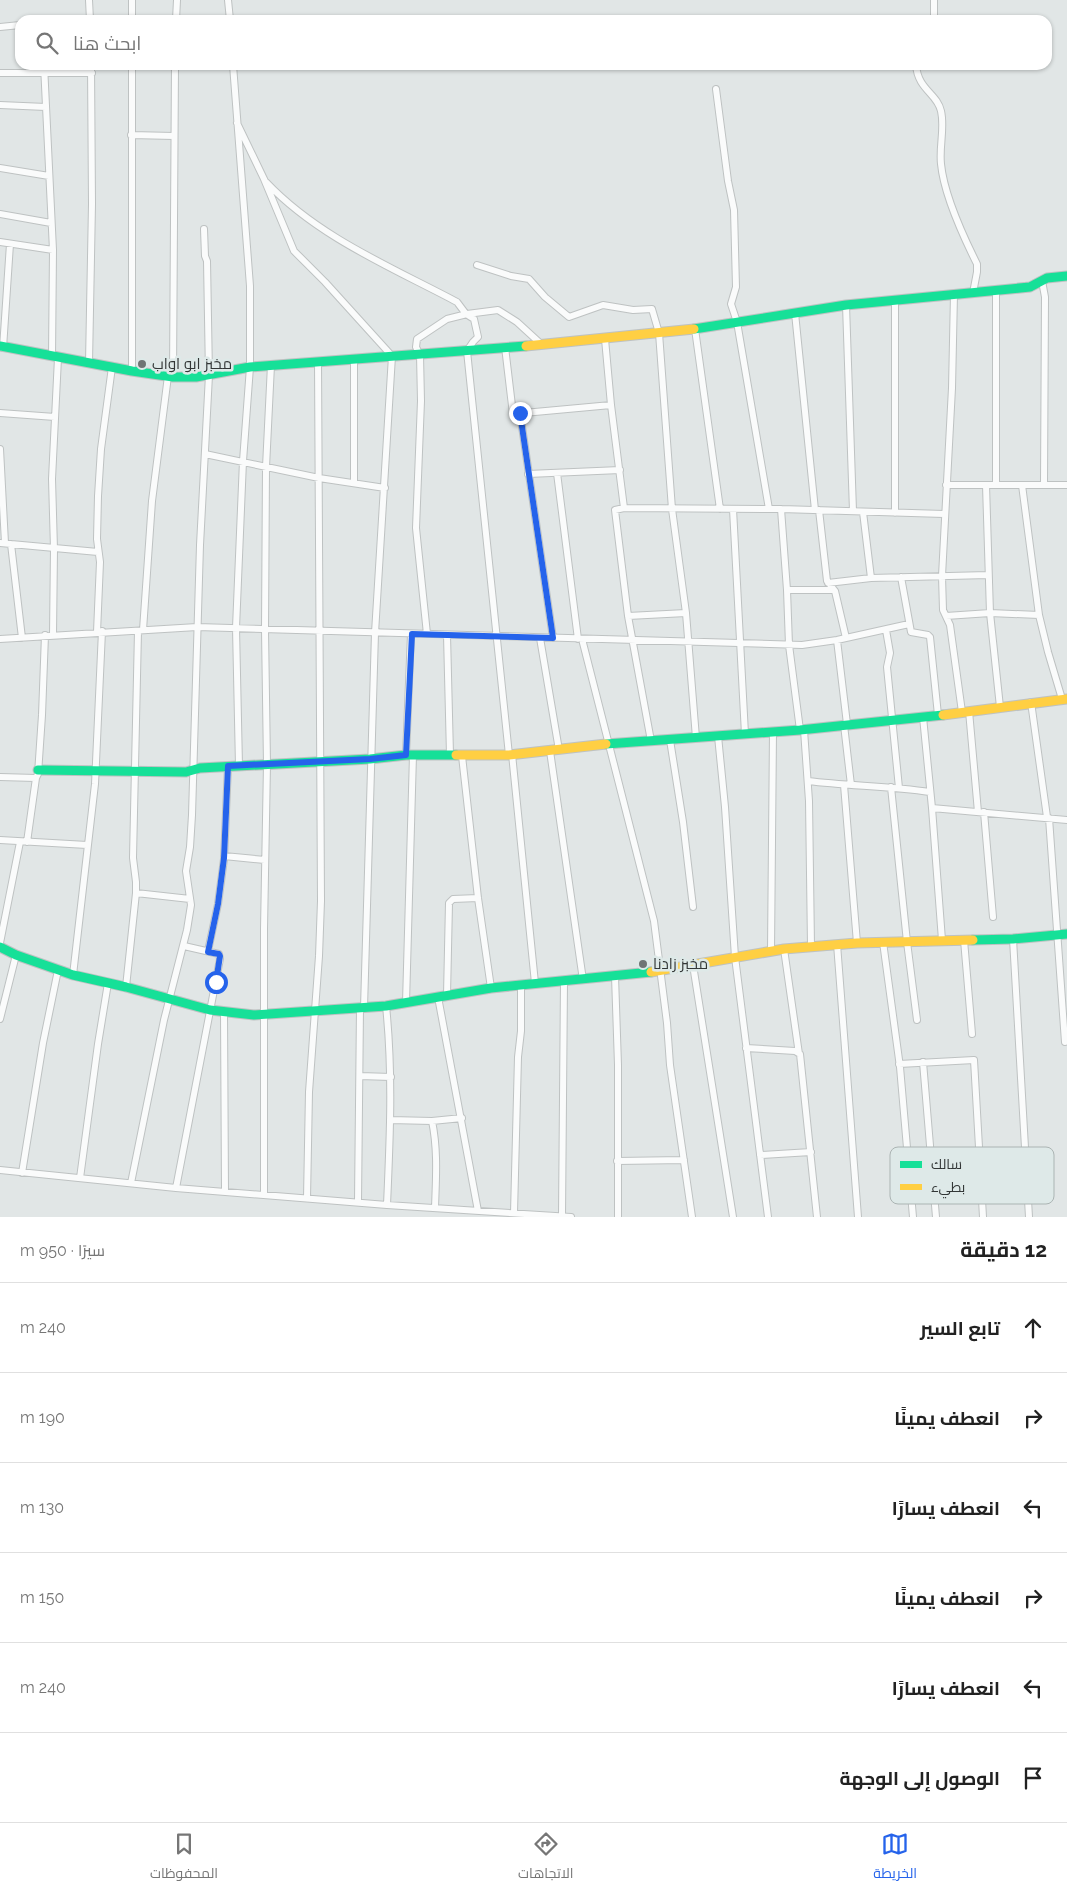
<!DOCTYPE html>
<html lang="ar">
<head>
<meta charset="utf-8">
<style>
	body { margin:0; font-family:Raleway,Cairo,sans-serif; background:#f6f6f6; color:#222; direction:rtl }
	.stop { position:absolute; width:15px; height:15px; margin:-11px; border:4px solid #2563eb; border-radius:50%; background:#fff }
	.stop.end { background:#2563eb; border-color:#fff; box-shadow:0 1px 5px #0008 }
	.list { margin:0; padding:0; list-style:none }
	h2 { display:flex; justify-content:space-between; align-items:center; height:65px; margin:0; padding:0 20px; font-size:21px }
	h2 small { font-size:16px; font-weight:400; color:#767676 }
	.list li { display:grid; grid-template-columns:32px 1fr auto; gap:15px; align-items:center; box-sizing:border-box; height:90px; padding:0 20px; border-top:1px solid #e0e0e0 }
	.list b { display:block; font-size:19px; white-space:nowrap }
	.list em { font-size:16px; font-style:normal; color:#767676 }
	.icon { flex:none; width:28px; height:28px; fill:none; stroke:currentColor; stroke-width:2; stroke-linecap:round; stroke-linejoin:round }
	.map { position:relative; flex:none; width:1067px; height:1217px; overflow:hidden; direction:ltr }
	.search { position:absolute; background:#fff; box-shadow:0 1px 4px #0004; left:15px; right:15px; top:15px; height:55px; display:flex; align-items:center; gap:12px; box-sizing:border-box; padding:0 18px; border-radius:15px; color:#767676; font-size:19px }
	.sheet { height:605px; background:#fff }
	nav { display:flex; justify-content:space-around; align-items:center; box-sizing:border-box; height:70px; border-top:1px solid #e0e0e0; background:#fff; font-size:14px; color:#767676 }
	nav a { display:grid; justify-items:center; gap:2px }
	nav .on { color:#2563eb }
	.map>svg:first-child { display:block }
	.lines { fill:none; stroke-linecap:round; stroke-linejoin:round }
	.street-casing { stroke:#bec2c2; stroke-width:8 }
	.fast-casing { stroke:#bec2c2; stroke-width:11 }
	.slow-casing { stroke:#bec2c2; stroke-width:11 }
	.street { stroke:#fafbfb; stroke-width:6 }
	.fast { stroke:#16e098; stroke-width:9 }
	.slow { stroke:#ffcf43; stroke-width:9 }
	.route { stroke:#2563eb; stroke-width:6 }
	.poi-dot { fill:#707474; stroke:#dee9e8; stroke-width:2 }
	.labels { text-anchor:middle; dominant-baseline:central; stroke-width:5; stroke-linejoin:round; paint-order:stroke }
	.poi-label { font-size:15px; fill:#333737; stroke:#dee9e8; text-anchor:start }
	.key { fill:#dee9e8; stroke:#abb4b3; stroke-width:1 }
	.key-label { font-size:14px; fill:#333737 }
</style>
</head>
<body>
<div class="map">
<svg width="1067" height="1217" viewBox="0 0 1067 1217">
	<rect width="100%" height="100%" fill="#e1e6e6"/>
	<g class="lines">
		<defs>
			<path id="street" d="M89,0L90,20
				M228,0L230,20
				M934,0V20
				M132,20V0
				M176,20L177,0
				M0,27L20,25
				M44,65L53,250L52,357
				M132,65V371
				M233,65L250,286V367L243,461L236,628L239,766
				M916,65C918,90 937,93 941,111C945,128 939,146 941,164C944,195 963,236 977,264V272L973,293
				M0,73H92
				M716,89L728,181L734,210L736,287L731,304L737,322L769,509
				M0,105L46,107
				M237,123L264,179L294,251L325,282L392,356L375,633L364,1008
				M131,135L174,136
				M0,168L49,176
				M266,182C318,237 391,267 457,302L466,314L474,319L478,337L473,342L467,351L509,755
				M0,214L51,223
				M0,242L53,250
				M477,265L511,276L529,279L545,297L569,317L603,305L633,310L652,309L659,333L672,509L686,613L696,738
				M1042,281L1045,297L1044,484
				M954,294L952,388L942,576L943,610L950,625L962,712
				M846,305L853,511
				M795,313L815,510
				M695,329L720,509
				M605,339L611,405L624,508
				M505,347L513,414L611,405
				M3,348L10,244
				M354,358V483
				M89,363L92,204L91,65
				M173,377L175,65
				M0,413L55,417
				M520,413L553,638
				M0,449L5,543
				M205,454L319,478L385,488
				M557,473L578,639
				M528,474L620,470
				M946,485H1067
				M986,485L990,613L1000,707
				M996,485V291
				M1022,485L1039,615L1048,652L1062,699
				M733,509L745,734
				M781,509L787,590L789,645L800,730
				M819,510L827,581L835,591L846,638
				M863,512L871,578
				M895,513V300
				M0,543L98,552
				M11,544L22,638
				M901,577L911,632L928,635L930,637L938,715
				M828,583L871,578L988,575
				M787,590H834
				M628,616L686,613
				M946,616L990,613L1039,615
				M143,630L152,501L168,376
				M886,630L890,653L887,667L899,788
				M97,632L100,562L97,539L98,496L101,449L112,367
				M427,634L416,528L421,401L420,355L416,347L417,339L447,319L467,314L498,310L517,322L541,344
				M53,635L54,549L52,479L58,358
				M447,635L450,755
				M540,638L559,750
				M0,639L197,627L802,645L837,640L909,624
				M582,639L654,921L667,1023L670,1065L692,1217
				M837,640L847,724
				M1031,702L1047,817
				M969,711L978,812
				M923,717L932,808L942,940
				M844,725L851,785
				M804,730L809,801L811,946
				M718,736L725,807L735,957L768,1217
				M670,740L683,822L693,907
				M651,741L628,616L615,510L624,508L781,509L944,514
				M550,751L583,980
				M512,754L535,983
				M406,755L411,634
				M462,756L478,898L491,988
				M0,777L36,778L38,774L42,715L45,635
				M808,781C849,786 889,786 930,792
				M844,785L857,943
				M891,787L907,942L917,1020
				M932,808L1067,820
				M984,812L993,917
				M1049,818L1065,1042
				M0,840L87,845
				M27,842L36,778
				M224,856L265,860
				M136,893L190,899
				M1013,939L1029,1217
				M964,940L972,1034
				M883,942L900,1067L913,1217
				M0,943L20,842
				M837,944L858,1217
				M784,949L799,1054
				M208,951L218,904L224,859L228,766
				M771,951L773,732
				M693,965L733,1217
				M73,975L95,784L102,631
				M615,976L618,1065V1217
				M126,987L136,893V882L133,858L138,631
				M447,995L449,903L453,899L478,898
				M438,997L478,1211
				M406,1003L413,755
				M386,1006C393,1073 390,1138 387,1205
				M224,1013L225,1191
				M0,1019L16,955
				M746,1048L795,1051L800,1054L817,1217
				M923,1062L936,1217
				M899,1064L974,1060L983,1217
				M360,1076L391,1077
				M390,1120L432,1121L462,1118
				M432,1121C438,1150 436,1178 435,1208
				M760,1155L811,1152
				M617,1161L684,1160
				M0,1170L176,1188L387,1205L571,1217
				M22,1173L43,1043L58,970
				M80,1178L98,1044L108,983
				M131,1183L164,1020L187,930L191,905L186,871L190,847L192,815L200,545L209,375L207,261L205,256L204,229
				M176,1188L220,959L219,954L184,946
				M264,1194V929L267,764L265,630L266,467L271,365
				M307,1198L309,1092L319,956L321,901L318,361
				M358,1202L360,1008
				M514,1213L518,1057L521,1031V985
				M562,1216L564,981"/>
			<path id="fast" d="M694,329L846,305L1030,287L1047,278L1067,276
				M0,346L132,371L173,377H196L250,367L526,346
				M606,744L800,730L943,715
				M38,770L186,772L200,768L370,759L406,755H456
				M973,940L1013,939L1067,934
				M0,947L16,955L73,975L126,987L210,1010L254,1015L386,1006L491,988L651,972"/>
			<path id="slow" d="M526,346L694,329
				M943,715L1067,699
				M456,755H509L606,744
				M651,972L784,949L857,943L973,940"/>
		</defs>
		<!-- street casing -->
		<use href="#street" class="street-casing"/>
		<!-- fast casing -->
		<use href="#fast" class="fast-casing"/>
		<!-- slow casing -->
		<use href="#slow" class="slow-casing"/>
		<!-- street -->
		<use href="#street" class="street"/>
		<!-- fast -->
		<use href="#fast" class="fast"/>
		<!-- slow -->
		<use href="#slow" class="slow"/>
	</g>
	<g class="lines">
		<!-- route -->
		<path class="route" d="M216,982L220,956L219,954L208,952L218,904L224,858L228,766L370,759L406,755L412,634L553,638L520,413"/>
	</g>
	<!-- markers -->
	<g class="poi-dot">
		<circle cx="142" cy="364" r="5"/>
		<circle cx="643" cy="964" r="5"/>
	</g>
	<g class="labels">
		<!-- poi labels -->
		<g class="poi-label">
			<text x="152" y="364">مخبز ابو اواب</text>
			<text x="653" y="964">مخبز زادنا</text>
		</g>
	</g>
	<!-- legend -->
	<rect x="890" y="1147" width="164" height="57" rx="8" class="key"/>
	<rect x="900" y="1161" width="22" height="7" fill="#16e098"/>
	<rect x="900" y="1184" width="22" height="6" fill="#ffcf43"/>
	<g class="key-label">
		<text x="931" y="1169">سالك</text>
		<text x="931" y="1192">بطيء</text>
	</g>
</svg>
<div class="stop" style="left:216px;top:982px"></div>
<div class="stop end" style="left:520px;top:413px"></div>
<div class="search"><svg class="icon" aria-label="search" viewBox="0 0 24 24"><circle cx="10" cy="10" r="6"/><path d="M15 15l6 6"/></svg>ابحث هنا</div>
</div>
<section class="sheet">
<h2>12 دقيقة<small>سيرًا · 950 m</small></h2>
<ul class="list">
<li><svg class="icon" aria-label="ahead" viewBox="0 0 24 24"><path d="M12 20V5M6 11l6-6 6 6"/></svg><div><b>تابع السير</b></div><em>240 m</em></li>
<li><svg class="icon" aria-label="right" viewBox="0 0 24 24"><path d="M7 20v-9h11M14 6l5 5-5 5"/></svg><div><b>انعطف يمينًا</b></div><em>190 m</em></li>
<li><svg class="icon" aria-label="left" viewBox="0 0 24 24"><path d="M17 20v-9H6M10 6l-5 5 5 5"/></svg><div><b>انعطف يسارًا</b></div><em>130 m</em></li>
<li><svg class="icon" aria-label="right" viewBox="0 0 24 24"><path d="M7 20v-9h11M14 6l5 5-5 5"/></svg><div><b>انعطف يمينًا</b></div><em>150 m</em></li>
<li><svg class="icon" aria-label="left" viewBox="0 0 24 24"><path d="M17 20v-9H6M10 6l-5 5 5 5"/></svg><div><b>انعطف يسارًا</b></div><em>240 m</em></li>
<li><svg class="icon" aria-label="arrive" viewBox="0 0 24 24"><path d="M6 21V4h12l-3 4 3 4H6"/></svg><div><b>الوصول إلى الوجهة</b></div></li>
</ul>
</section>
<nav>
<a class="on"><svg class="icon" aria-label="map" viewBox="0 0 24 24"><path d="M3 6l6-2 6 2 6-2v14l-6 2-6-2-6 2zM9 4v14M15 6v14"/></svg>الخريطة</a>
<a><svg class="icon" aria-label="directions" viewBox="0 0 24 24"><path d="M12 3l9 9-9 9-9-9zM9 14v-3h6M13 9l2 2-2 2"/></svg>الاتجاهات</a>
<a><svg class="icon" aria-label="saved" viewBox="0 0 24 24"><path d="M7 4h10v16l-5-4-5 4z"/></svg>المحفوظات</a>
</nav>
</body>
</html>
